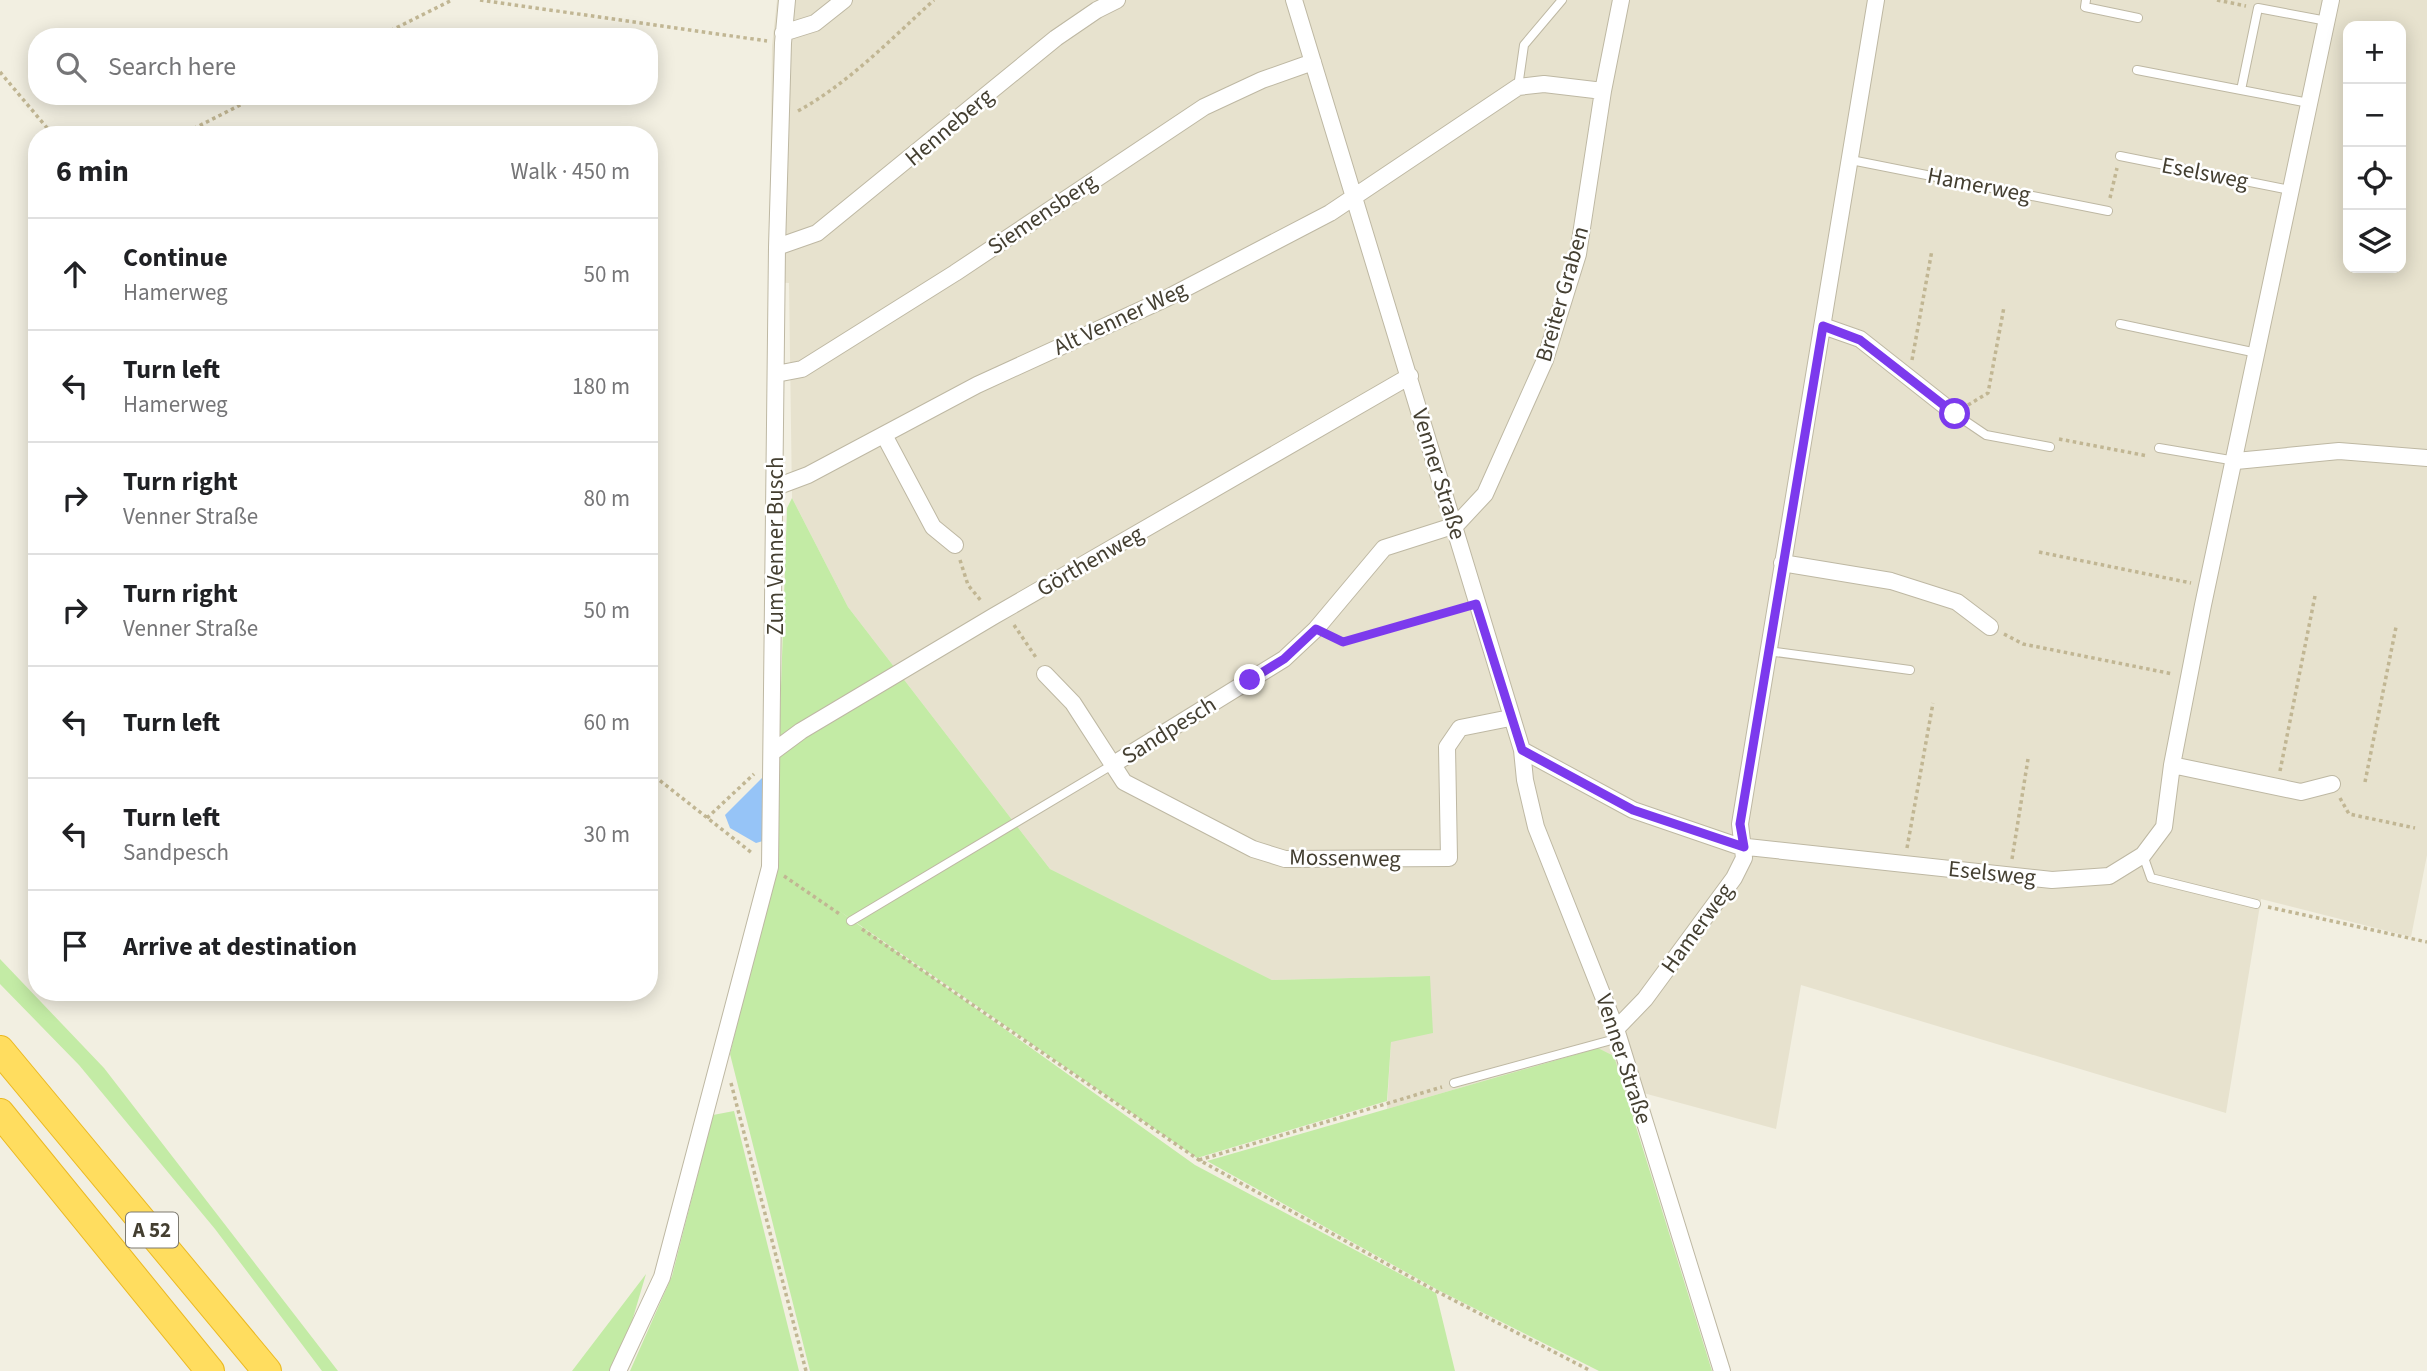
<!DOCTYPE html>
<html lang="en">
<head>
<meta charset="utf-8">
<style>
	body { margin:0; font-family:"Source Sans 3",sans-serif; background:#f6f6f6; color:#202124 }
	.controls { position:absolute; right:21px; top:21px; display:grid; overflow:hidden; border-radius:14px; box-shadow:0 4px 18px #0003 }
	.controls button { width:63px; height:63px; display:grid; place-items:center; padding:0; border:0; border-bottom:2px solid #e0e0e0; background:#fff; color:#202124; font:35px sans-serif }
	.stop { position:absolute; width:21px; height:21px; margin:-16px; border:5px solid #7c3aed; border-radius:50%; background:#fff }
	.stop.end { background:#7c3aed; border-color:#fff; box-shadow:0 2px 7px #0008 }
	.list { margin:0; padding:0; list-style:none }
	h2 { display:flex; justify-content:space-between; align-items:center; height:91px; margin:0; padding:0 28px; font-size:30px }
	h2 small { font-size:23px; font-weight:400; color:#757577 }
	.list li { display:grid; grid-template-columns:46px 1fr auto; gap:21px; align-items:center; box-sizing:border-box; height:112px; padding:0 28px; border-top:2px solid #e0e0e0 }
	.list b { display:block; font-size:26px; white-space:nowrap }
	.list p { margin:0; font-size:23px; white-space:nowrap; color:#757577 }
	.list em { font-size:23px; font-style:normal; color:#757577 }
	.icon { flex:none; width:38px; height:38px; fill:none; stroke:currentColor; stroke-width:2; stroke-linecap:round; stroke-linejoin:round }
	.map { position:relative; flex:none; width:2427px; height:1371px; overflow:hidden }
	.search { position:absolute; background:#fff; box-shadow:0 4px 18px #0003; left:28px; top:28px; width:630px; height:77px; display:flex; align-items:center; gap:18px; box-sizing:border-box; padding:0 24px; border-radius:28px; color:#757577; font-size:26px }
	.panel { position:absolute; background:#fff; box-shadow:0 4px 18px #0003; left:28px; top:126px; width:630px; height:875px; border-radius:28px }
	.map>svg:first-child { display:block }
	.residential { fill:#e7e2ce; fill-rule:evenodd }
	.green { fill:#c3eba5 }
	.water { fill:#96c4f7 }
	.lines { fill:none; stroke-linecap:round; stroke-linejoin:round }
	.service-casing { stroke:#beb8a3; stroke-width:10 }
	.minor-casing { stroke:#beb8a3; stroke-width:18 }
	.motorway-casing { stroke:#ebb922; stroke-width:30 }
	.path { stroke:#c1b693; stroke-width:3.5; stroke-dasharray:3.5 3.5; stroke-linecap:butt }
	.service { stroke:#fff; stroke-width:8 }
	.minor { stroke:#fff; stroke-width:16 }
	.motorway { stroke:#ffdd5f; stroke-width:28 }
	.route { stroke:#7c3aed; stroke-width:9 }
	.labels { text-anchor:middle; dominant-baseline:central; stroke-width:5; stroke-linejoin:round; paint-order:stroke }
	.shield { fill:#fff; stroke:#7c796f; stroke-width:2 }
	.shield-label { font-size:21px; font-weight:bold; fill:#443f31 }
	.street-label { font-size:23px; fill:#443f31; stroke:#fff }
</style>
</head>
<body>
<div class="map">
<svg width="2427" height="1371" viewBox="0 0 2427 1371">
	<rect width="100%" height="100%" fill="#f2efe1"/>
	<!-- residential -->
	<path class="residential" d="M777,0H2427V855L2411,937L2261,899L2226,1113L1801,985L1776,1129L1636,1091L1626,1094L1614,1056L1598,1048L1387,1109L1391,1042L1430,976L1272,980L1050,869L848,607L792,498L789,283L769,282L772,46ZM2348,26H2401V268H2348Z"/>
	<!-- green -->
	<path class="green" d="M792,498L848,607L1050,869L1272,980L1430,976L1433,1033L1391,1042L1387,1101L1197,1158L838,910L1195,1165L1436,1293L1455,1371H810L730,1054L775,866L787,508Z
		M0,959L104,1068L338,1371H322L215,1229L79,1065L0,984Z
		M1598,1048L1614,1056L1712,1371H1599L1438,1290L1207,1161Z
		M734,1111L799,1371H630L672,1276L713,1115Z
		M646,1274L627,1338L609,1371H572Z"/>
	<!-- water -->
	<path class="water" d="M766,774L763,841L756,843L730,828L725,815Z"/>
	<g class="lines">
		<defs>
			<path id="service" d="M2086,0L2085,7L2138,18
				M2137,70L2241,90
				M1518,87L1524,45L1562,0
				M2309,103L2241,90L2258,8L2327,21
				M2120,156L2290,190
				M1851,160L2108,211
				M2120,324L2257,353
				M1955,414L1986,435L2050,447
				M2159,448L2236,461
				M1768,651L1910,670
				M2143,855L2151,878L2256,904
				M851,921L1112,765
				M1454,1083L1619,1038"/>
			<path id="minor" d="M1294,0L1522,750L1525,780L1536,827L1616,1029L1722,1371
				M783,33L815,23L844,0
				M777,247L817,233L1056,38L1097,10L1117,0
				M1823,326L1860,339L1955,414
				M776,374L802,369L955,273L1204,107L1262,80L1313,62
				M884,435L933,527L955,545
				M2236,461L2339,451L2427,458
				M776,487L808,475L977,385L1167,298L1330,213L1518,87L1544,84L1603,91
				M1782,563L1891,581L1957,602L1990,627
				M1045,674L1073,703L1124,782L1253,849L1285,859L1449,858L1447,747L1460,728L1510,718
				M1522,750L1633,810L1738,846L2052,880L2109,876L2143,855L2164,827L2172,765L2203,605L2331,0
				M774,751L801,731L994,616L1410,376
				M1112,765L1284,659L1316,629L1384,548L1456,525L1485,494L1545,360L1578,254L1603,91L1621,0
				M2172,765L2301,792L2332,784
				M1616,1029L1645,999L1734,878L1744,858L1740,824L1876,0
				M618,1371L662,1277L770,867L777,247L783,43L787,0"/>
			<path id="motorway" d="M0,1050L267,1371
				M0,1113L210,1371"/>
		</defs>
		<!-- service casing -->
		<use href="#service" class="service-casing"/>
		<!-- minor casing -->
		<use href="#minor" class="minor-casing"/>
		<!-- motorway casing -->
		<use href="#motorway" class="motorway-casing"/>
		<!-- path -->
		<path class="path" d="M480,0L767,41
			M2217,0L2246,6
			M378,37L452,0
			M0,72L53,135
			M798,111C849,83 891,39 934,0
			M181,135L258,96
			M2110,198L2117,168
			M1912,360L1932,250
			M1968,405L1988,393L2004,307
			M2059,439L2148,456
			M2039,552L2191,583
			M960,560L968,585L982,602
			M1014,625L1037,659
			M2004,634L2023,644L2173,674
			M1331,637L1343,643L1461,609
			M2280,771L2315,596
			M649,772L752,853
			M2365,782L2396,627
			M2340,798L2349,814L2415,828
			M707,818L754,774
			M1907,848L1933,703
			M2012,859L2028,759
			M784,876L841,915
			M2268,907L2427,942
			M862,929L1199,1160L1434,1290L1591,1371
			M731,1083L806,1371
			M1199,1160L1442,1087"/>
		<!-- service -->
		<use href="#service" class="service"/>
		<!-- minor -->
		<use href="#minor" class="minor"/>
		<!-- motorway -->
		<use href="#motorway" class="motorway"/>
	</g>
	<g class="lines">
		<!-- route -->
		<path class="route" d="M1250,680L1284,659L1316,629L1343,642L1476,604L1522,750L1633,810L1744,847L1740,824L1823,326L1860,340L1955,414"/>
	</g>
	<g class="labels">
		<!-- shield labels -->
		<rect class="shield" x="126" y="1212.5" width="52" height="35" rx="5"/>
		<g class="shield-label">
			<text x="152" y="1230">A 52</text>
		</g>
		<!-- street labels -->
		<g class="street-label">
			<text transform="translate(949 127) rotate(-40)">Henneberg</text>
			<text transform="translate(2205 173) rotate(11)">Eselsweg</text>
			<text transform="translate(1979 185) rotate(11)">Hamerweg</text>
			<text transform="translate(1042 214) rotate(-34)">Siemensberg</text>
			<text transform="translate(1562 294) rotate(-74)">Breiter Graben</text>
			<text transform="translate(1120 318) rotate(-25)">Alt Venner Weg</text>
			<text transform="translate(1439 474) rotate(73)">Venner Straße</text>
			<text transform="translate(775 546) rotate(-90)">Zum Venner Busch</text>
			<text transform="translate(1090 561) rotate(-30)">Görthenweg</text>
			<text transform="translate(1169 730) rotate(-32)">Sandpesch</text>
			<text transform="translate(1345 858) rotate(1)">Mossenweg</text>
			<text transform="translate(1992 873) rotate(6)">Eselsweg</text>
			<text transform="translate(1697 928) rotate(-54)">Hamerweg</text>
			<text transform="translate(1624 1059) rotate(72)">Venner Straße</text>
		</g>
	</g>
</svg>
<div class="controls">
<button>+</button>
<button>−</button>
<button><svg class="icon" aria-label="locate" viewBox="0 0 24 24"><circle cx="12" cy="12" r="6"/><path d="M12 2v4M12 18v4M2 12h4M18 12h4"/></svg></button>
<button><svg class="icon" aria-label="layers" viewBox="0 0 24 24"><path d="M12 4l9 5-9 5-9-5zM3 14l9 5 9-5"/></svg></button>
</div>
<div class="stop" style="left:1955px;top:414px"></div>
<div class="stop end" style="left:1250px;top:680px"></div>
<div class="search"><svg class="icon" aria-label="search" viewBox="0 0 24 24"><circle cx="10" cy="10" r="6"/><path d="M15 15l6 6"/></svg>Search here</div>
<section class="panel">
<h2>6 min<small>Walk · 450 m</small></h2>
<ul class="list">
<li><svg class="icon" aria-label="ahead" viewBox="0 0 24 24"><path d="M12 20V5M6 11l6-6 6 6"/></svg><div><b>Continue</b><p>Hamerweg</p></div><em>50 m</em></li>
<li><svg class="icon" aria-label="left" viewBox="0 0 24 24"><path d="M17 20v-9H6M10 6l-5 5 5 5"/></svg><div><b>Turn left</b><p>Hamerweg</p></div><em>180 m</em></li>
<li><svg class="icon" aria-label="right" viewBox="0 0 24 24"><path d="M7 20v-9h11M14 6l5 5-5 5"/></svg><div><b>Turn right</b><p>Venner Straße</p></div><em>80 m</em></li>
<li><svg class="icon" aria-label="right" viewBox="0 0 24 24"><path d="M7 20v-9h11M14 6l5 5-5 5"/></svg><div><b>Turn right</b><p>Venner Straße</p></div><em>50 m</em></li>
<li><svg class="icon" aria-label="left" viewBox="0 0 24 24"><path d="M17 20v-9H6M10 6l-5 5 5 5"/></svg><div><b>Turn left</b></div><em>60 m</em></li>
<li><svg class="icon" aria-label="left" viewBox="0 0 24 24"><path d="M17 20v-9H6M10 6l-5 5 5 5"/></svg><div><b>Turn left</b><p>Sandpesch</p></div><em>30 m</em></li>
<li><svg class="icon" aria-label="arrive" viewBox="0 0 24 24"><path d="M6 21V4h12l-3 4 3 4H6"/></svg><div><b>Arrive at destination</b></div></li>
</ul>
</section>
</div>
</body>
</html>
